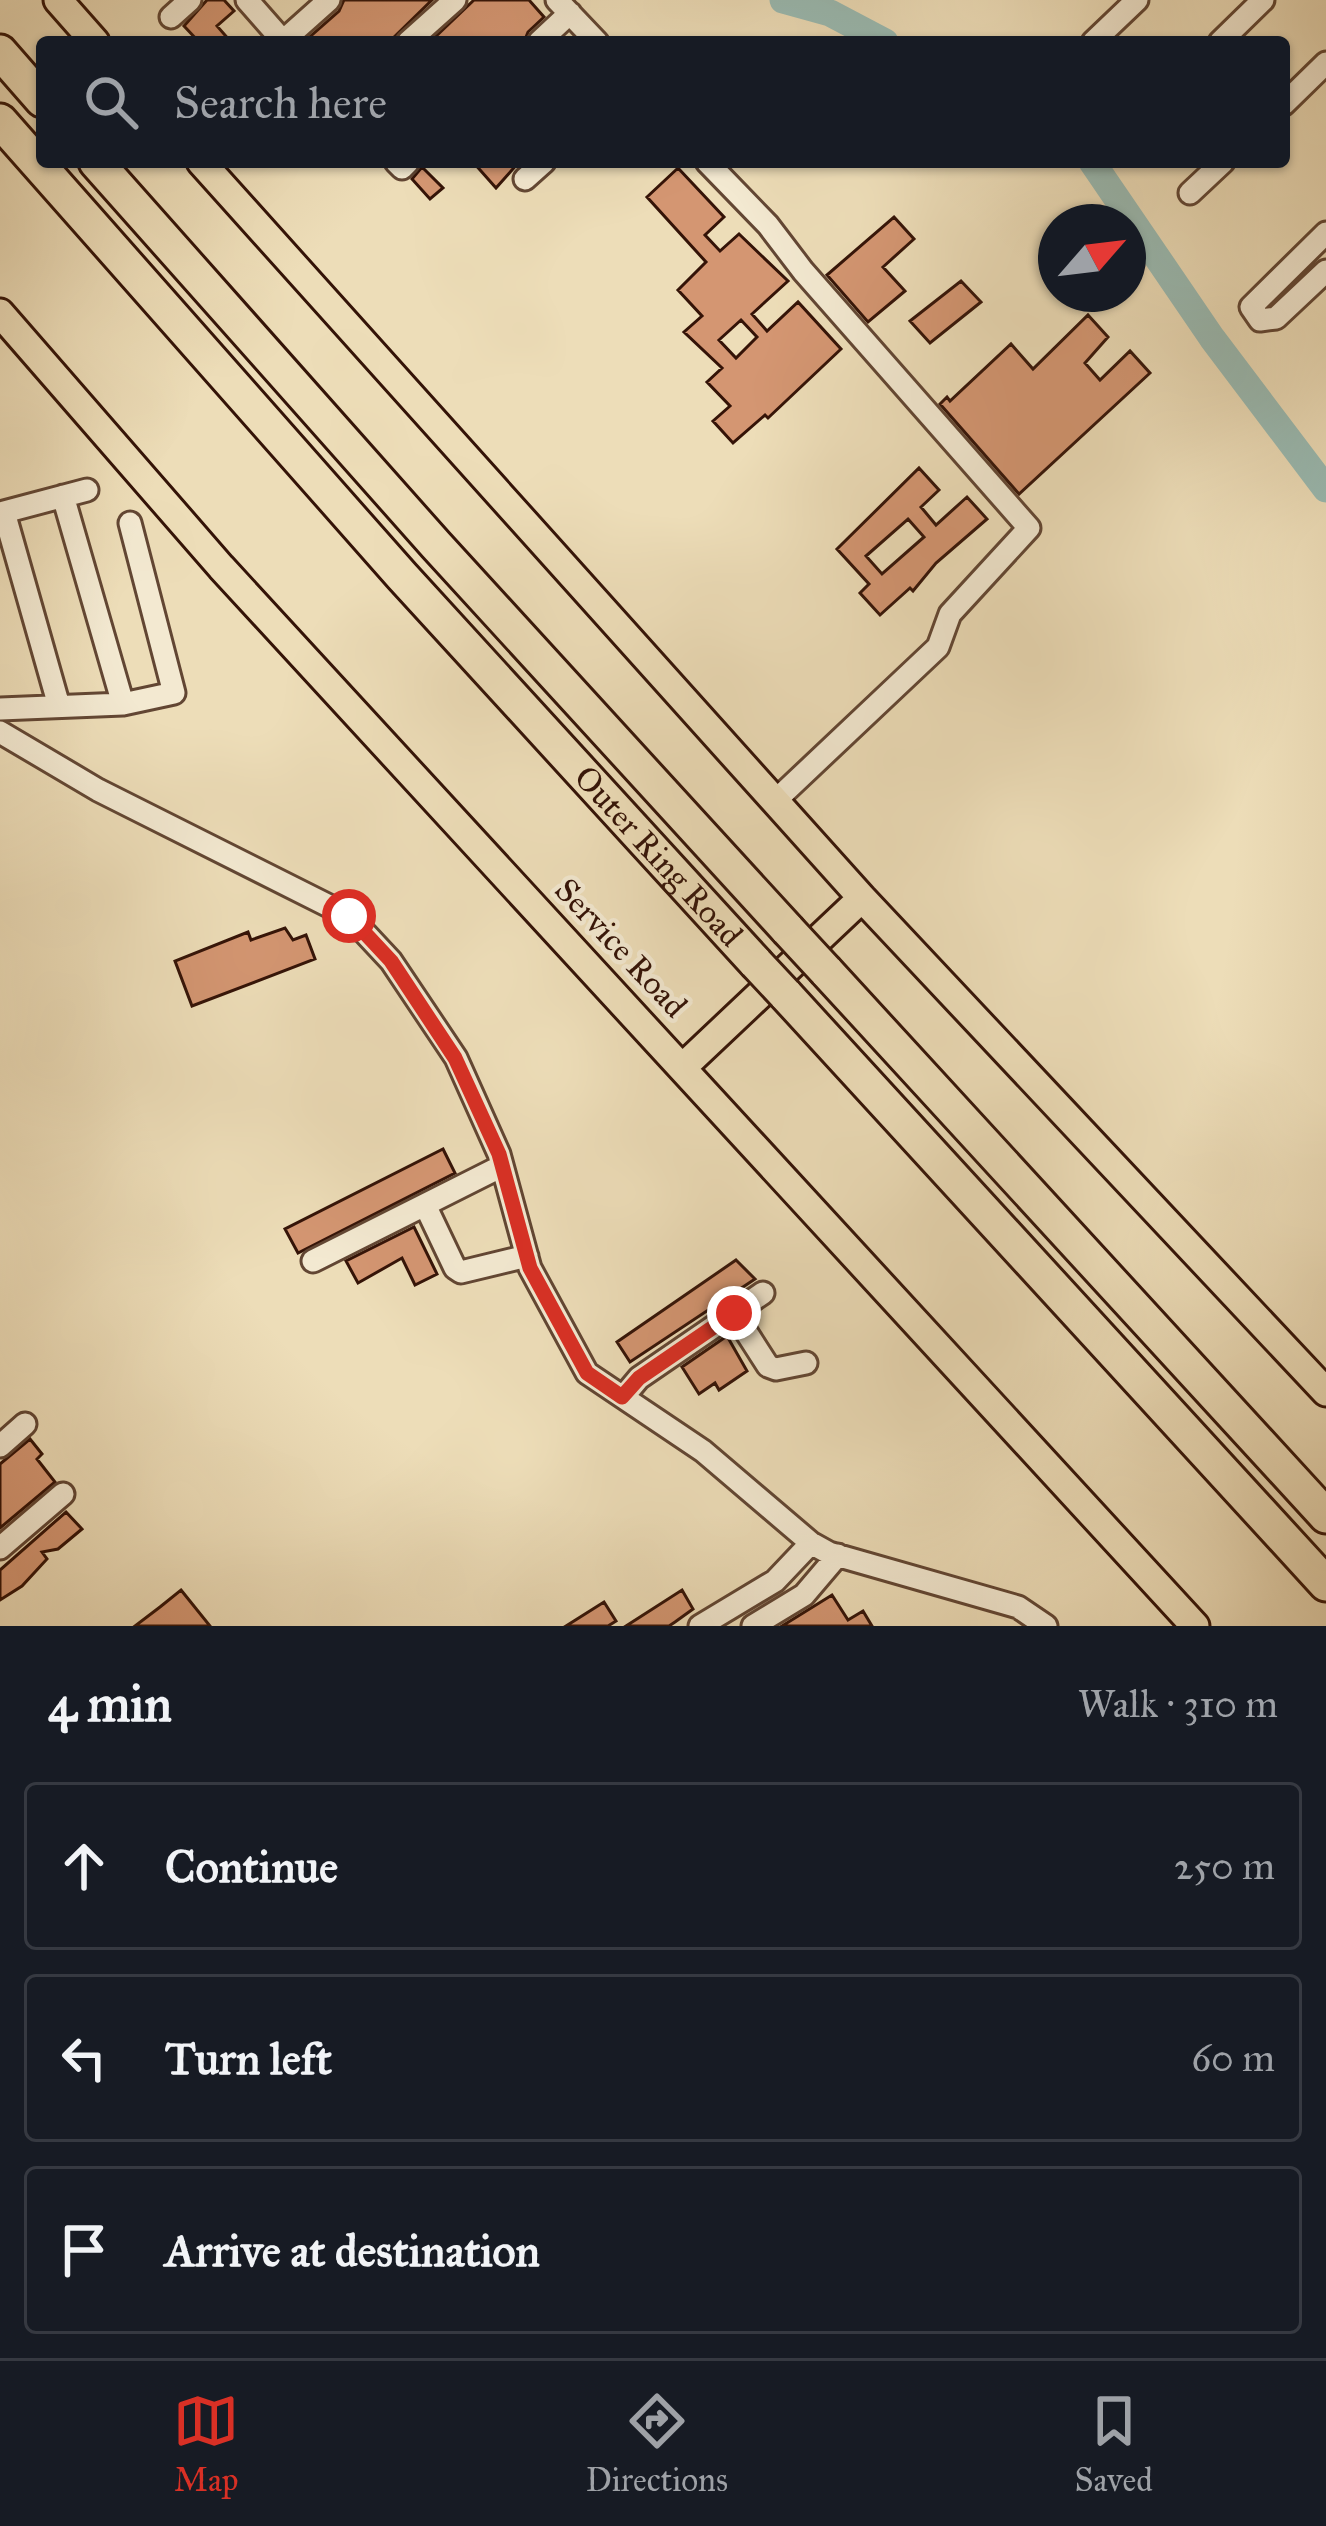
<!DOCTYPE html>
<html lang="en">
<head>
<meta charset="utf-8">
<style>
	body { margin:0; font-family:"IM FELL Great Primer",serif; background:#20242c; color:#f1f3f6 }
	.compass { position:absolute; left:1038px; top:204px; width:108px; height:108px; border-radius:50%; background:#171b24; box-shadow:0 3px 9px #0004; rotate:62deg }
	.stop { position:absolute; width:36px; height:36px; margin:-27px; border:9px solid #d93025; border-radius:50%; background:#fff }
	.stop.end { background:#d93025; border-color:#fff; box-shadow:0 3px 12px #0008 }
	.list { margin:0; padding:0; list-style:none }
	h2 { display:flex; justify-content:space-between; align-items:center; height:156px; margin:0; padding:0 48px; font-size:51px }
	h2 small { font-size:39px; font-weight:400; color:#9ea1a6 }
	.list li { display:grid; grid-template-columns:78px 1fr auto; gap:36px; align-items:center; box-sizing:border-box; height:168px; margin:0 24px 24px; padding:0 24px; border:3px solid #363941; border-radius:12px }
	.list b { display:block; font-size:45px; white-space:nowrap }
	.list em { font-size:39px; font-style:normal; color:#9ea1a6 }
	.icon { flex:none; width:66px; height:66px; fill:none; stroke:currentColor; stroke-width:2; stroke-linecap:round; stroke-linejoin:round }
	.map { position:relative; flex:none; width:1326px; height:1626px; overflow:hidden }
	.search { position:absolute; background:#171b24; box-shadow:0 3px 9px #0004; left:36px; right:36px; top:36px; height:132px; display:flex; align-items:center; gap:30px; box-sizing:border-box; padding:0 42px; border-radius:12px; color:#9ea1a6; font-size:45px }
	.sheet { height:732px; background:#171b24 }
	nav { display:flex; justify-content:space-around; align-items:center; box-sizing:border-box; height:168px; border-top:3px solid #363941; background:#171b24; font-size:33px; color:#9ea1a6 }
	nav a { display:grid; justify-items:center; gap:6px }
	nav .on { color:#d93025 }
	.map>svg:first-child { display:block }
	.lines { fill:none; stroke-linecap:round; stroke-linejoin:round }
	.river { stroke:#9abbb3; stroke-width:27 }
	.building { fill:#d49672; stroke:#341307; stroke-width:3; fill-rule:evenodd }
	.minor-casing { stroke:#624633; stroke-width:27 }
	.major-casing { stroke:#341307; stroke-width:33 }
	.highway-casing { stroke:#341307; stroke-width:39 }
	.minor { stroke:#f3e9d1; stroke-width:21 }
	.major { stroke:#edddb8; stroke-width:27 }
	.highway { stroke:#edddb8; stroke-width:33 }
	.highway-bridge-casing { stroke:#341307; stroke-width:39; stroke-linecap:butt }
	.highway-bridge { stroke:#edddb8; stroke-width:33 }
	.route { stroke:#d93025; stroke-width:15 }
	.labels { text-anchor:middle; dominant-baseline:central; stroke-width:9; stroke-linejoin:round; paint-order:stroke }
	.street-label { font-size:33px; fill:#341307; stroke:#f3e9d1 }
</style>
</head>
<body>
<div class="map">
<svg width="1326" height="1626" viewBox="0 0 1326 1626">
	<rect width="100%" height="100%" fill="#edddb8"/>
	<filter id="stains"><feTurbulence type="fractalNoise" baseFrequency=".00167" numOctaves="4"/><feColorMatrix values="0 0 0 0 .2 0 0 0 0 .09 0 0 0 0 .02 0 0 0 .5 -.17"/></filter>
	<radialGradient id="worn" r=".72"><stop offset=".6" stop-color="#630" stop-opacity="0"/><stop offset="1" stop-color="#630" stop-opacity=".3"/></radialGradient>
	<g class="lines">
		<!-- river -->
		<path class="river" d="M783,0L830,13L885,42
			M1092,162L1212,338L1326,489"/>
	</g>
	<!-- building -->
	<path class="building" d="M207,0H224L234,11L217,26L231,42H199L184,26Z
		M344,0H432L389,42H304L339,11Z
		M474,0H529L544,17L528,32L524,42H430Z
		M473,162H519L496,188Z
		M422,167L443,188L430,199L412,179Z
		M678,168L724,217L705,235L720,251L739,234L788,281L752,314L767,331L798,302L841,349L768,418L765,415L733,443L713,421L730,406L707,382L722,368L684,332L702,316L678,290L706,262L647,197ZM741,320L757,337L736,358L719,340Z
		M894,217L914,239L883,267L905,291L868,322L827,275Z
		M961,281L981,302L930,343L910,321Z
		M1088,315L1108,337L1085,363L1100,380L1130,351L1150,373L1019,494L940,404L947,397L950,401L1011,344L1033,369Z
		M919,468L939,490L921,507L936,525L967,497L987,519L936,563L913,591L910,588L880,615L860,593L869,584L837,549ZM908,519L924,537L882,574L866,556Z
		M285,928L293,940L306,935L315,959L192,1006L175,961L248,932L251,940Z
		M443,1149L455,1173L298,1253L285,1229Z
		M414,1227L437,1274L415,1285L402,1258L358,1283L346,1261Z
		M736,1260L755,1279L630,1362L617,1342Z
		M727,1336L747,1371L719,1390L715,1383L699,1394L682,1367Z
		M30,1439L42,1454L37,1459L55,1482L0,1528V1464Z
		M66,1512L82,1529L58,1549L42,1552L47,1559L22,1586L0,1600V1570Z
		M181,1590L210,1626H135L160,1607Z
		M682,1590L693,1609L675,1622L669,1626H626Z
		M832,1595L848,1620L863,1611L872,1626H782Z
		M604,1602L616,1621L608,1626H566Z"/>
	<g class="lines">
		<defs>
			<path id="minor" d="M247,0L283,41L329,0
				M557,0L597,42
				M171,17L190,0
				M408,42L455,0
				M539,42L570,13
				M1093,42L1137,0
				M1220,42L1263,0
				M1284,104L1326,63
				M396,162L402,168L408,162
				M707,162L768,225L803,271L1029,528L950,614L938,647L775,801
				M525,179L544,162
				M1190,193L1223,162
				M1326,233L1251,307L1260,320L1276,318L1326,271
				M63,496L123,704
				M4,512L59,706
				M0,513L87,490
				M0,709L123,704L174,693L130,523
				M0,732L98,790L349,916L391,961L456,1058L499,1154L530,1268L587,1373L703,1451L811,1543L829,1553L1018,1607L1046,1626
				M425,1205L455,1268L461,1272L527,1256
				M313,1261L502,1166
				M734,1313L768,1366L776,1369L806,1363
				M623,1397L639,1378L763,1293
				M0,1446L25,1424
				M0,1548L63,1494
				M700,1626L775,1581L811,1543
				M753,1626L804,1595L838,1555"/>
			<path id="major" d="M58,0L95,42
				M201,162L862,898L1326,1392
				M0,313L221,567L1195,1626
				M682,1068L862,898"/>
			<g id="highway">
				<path d="M0,52L42,100"/>
				<path id="s1" d="M0,121L402,576L756,963"/>
				<path d="M96,162L436,545L788,930"/>
				<path d="M826,971L1326,1516"/>
				<path d="M785,994L1326,1584"/>
			</g>
		</defs>
		<!-- minor casing -->
		<use href="#minor" class="minor-casing"/>
		<!-- major casing -->
		<use href="#major" class="major-casing"/>
		<!-- highway casing -->
		<use href="#highway" class="highway-casing"/>
		<!-- minor -->
		<use href="#minor" class="minor"/>
		<!-- major -->
		<use href="#major" class="major"/>
		<!-- highway -->
		<use href="#highway" class="highway"/>
		<defs>
			<path id="highway-bridge" d="M788,930L826,971
				M756,963L785,994"/>
		</defs>
		<!-- highway-bridge casing -->
		<use href="#highway-bridge" class="highway-bridge-casing"/>
		<!-- highway-bridge -->
		<use href="#highway-bridge" class="highway-bridge"/>
	</g>
	<g class="lines">
		<!-- route -->
		<path class="route" d="M349,916L391,961L455,1058L499,1154L530,1268L587,1373L622,1397L639,1378L734,1313"/>
	</g>
	<g class="labels">
		<!-- street labels -->
		<g class="street-label">
			<text stroke="none"><textPath href="#s1" startOffset="987">Outer Ring Road</textPath></text>
			<text transform="translate(621 948) rotate(47)">Service Road</text>
		</g>
	</g>
	<rect width="100%" height="100%" filter="url(#stains)"/>
	<rect width="100%" height="100%" fill="url(#worn)"/>
</svg>
<svg class="compass" viewBox="-18 -18 36 36"><path d="M0-13l5 13h-10z" fill="#e53935"/><path d="M0 13l5-13h-10z" fill="#9ea1a6"/></svg>
<div class="stop" style="left:349px;top:916px"></div>
<div class="stop end" style="left:734px;top:1313px"></div>
<div class="search"><svg class="icon" aria-label="search" viewBox="0 0 24 24"><circle cx="10" cy="10" r="6"/><path d="M15 15l6 6"/></svg>Search here</div>
</div>
<section class="sheet">
<h2>4 min<small>Walk · 310 m</small></h2>
<ul class="list">
<li><svg class="icon" aria-label="ahead" viewBox="0 0 24 24"><path d="M12 20V5M6 11l6-6 6 6"/></svg><div><b>Continue</b></div><em>250 m</em></li>
<li><svg class="icon" aria-label="left" viewBox="0 0 24 24"><path d="M17 20v-9H6M10 6l-5 5 5 5"/></svg><div><b>Turn left</b></div><em>60 m</em></li>
<li><svg class="icon" aria-label="arrive" viewBox="0 0 24 24"><path d="M6 21V4h12l-3 4 3 4H6"/></svg><div><b>Arrive at destination</b></div></li>
</ul>
</section>
<nav>
<a class="on"><svg class="icon" aria-label="map" viewBox="0 0 24 24"><path d="M3 6l6-2 6 2 6-2v14l-6 2-6-2-6 2zM9 4v14M15 6v14"/></svg>Map</a>
<a><svg class="icon" aria-label="directions" viewBox="0 0 24 24"><path d="M12 3l9 9-9 9-9-9zM9 14v-3h6M13 9l2 2-2 2"/></svg>Directions</a>
<a><svg class="icon" aria-label="saved" viewBox="0 0 24 24"><path d="M7 4h10v16l-5-4-5 4z"/></svg>Saved</a>
</nav>
</body>
</html>
